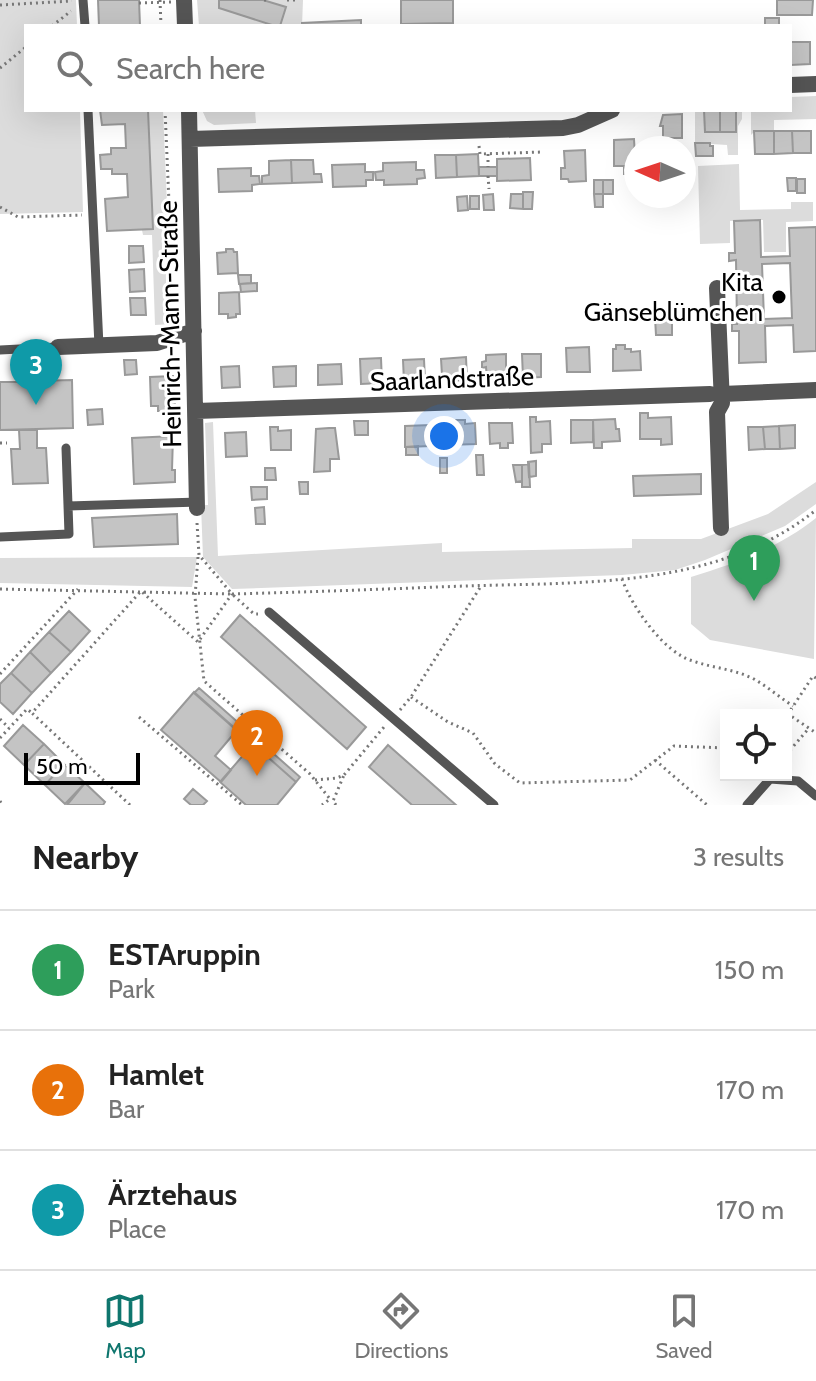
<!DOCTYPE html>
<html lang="en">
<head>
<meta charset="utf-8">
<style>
	body { margin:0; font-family:Cabin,sans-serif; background:#f6f6f6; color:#222 }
	.controls { position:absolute; right:24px; bottom:24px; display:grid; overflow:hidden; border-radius:0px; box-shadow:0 8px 32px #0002 }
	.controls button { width:72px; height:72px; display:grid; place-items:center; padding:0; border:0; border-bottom:2px solid #e0e0e0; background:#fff; color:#222; font:40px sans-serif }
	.compass { position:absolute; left:624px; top:136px; width:72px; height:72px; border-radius:50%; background:#fff; box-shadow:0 8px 32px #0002; rotate:273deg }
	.scale { position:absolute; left:24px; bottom:20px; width:116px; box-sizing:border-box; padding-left:8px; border:4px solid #000; border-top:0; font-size:22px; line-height:28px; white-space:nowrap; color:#000; -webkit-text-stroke:6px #fff; paint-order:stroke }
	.you { position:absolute; left:444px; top:436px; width:28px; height:28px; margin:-20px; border:6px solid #fff; border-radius:50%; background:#1a73e8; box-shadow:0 0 0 12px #1a73e833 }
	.badge { display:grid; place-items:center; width:52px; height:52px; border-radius:50%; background:#0f766e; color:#fff; font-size:26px; font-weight:700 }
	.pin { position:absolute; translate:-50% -66px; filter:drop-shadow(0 2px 4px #0008) }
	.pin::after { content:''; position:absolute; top:42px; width:28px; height:24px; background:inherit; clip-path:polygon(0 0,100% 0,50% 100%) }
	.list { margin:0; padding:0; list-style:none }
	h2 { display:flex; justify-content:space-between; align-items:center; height:104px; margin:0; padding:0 32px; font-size:34px }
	h2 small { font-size:26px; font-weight:400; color:#767676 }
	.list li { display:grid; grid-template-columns:52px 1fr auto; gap:24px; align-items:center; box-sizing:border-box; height:120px; padding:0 32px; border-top:2px solid #e0e0e0 }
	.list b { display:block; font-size:30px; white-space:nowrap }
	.list p { margin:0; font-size:26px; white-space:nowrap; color:#767676 }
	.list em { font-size:26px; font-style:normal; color:#767676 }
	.icon { flex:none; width:44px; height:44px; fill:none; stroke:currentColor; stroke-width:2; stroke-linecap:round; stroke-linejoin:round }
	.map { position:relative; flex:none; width:816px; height:805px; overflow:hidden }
	.search { position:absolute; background:#fff; box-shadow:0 8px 32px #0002; left:24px; right:24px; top:24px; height:88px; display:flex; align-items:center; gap:20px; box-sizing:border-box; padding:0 28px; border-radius:0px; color:#767676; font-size:30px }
	.sheet { height:464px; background:#fff }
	nav { display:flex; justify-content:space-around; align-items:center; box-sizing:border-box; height:112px; border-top:2px solid #e0e0e0; background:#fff; font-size:22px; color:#767676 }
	nav a { display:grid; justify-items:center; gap:4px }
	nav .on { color:#0f766e }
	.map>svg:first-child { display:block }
	.green { fill:#dcdcdc }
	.building { fill:#c4c4c4; stroke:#999; stroke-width:2; fill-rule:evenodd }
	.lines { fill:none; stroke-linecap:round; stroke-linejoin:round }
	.path { stroke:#777; stroke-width:3; stroke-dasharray:2 4; stroke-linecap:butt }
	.lane { stroke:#555; stroke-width:9 }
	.street { stroke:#555; stroke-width:16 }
	.poi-dot { fill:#000; stroke:#fff; stroke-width:3 }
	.labels { text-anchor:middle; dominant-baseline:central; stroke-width:6; stroke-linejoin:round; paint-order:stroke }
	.poi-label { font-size:26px; fill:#000; stroke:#fff; text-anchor:end }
	.street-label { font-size:26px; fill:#000; stroke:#fff }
</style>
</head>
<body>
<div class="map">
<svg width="816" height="805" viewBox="0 0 816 805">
	<rect width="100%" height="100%" fill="#fff"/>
	<!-- green -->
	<path class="green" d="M0,0H76L77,26H26V110H80L83,212L0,214Z
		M197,0H303L302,26H199Z
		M816,96V119L774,120V131H755L751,135V110H790V97Z
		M148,110H163L172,324L155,325L152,235H143L142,230L153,229Z
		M202,110H255L256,123L214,125L207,121Z
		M695,110H742V119L738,126V155H728L727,145L695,143Z
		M739,164L740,210L791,209V202H813V221L786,222V252H764L763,220L730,221V243L700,244L698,166Z
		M213,422L218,556L442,543V552L632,548V539H701L768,514L816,482V504L785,526L705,560L675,570L622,575L232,589L203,557L201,505H208L205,423Z
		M816,518L814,659L710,640L691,624V577C737,563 778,548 816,518Z
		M197,557L192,587L0,583V558Z"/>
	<!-- building -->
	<path class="building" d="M98,0H139L140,26H99Z
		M219,0H263L286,7L280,26H275L219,8Z
		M401,0H453V23L401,24Z
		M777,0H813L812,15H777Z
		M765,18H779V26H765Z
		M361,20V26H302V23Z
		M791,42H810V64L791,65Z
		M100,110H148L153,229L107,231L105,199L128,197L127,174H112V169H101L100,155L111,154V148H126L125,124L102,125Z
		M704,110H720V132H705Z
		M720,110H736V132H720Z
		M682,114V138H663V126H660L663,115Z
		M754,131H774V154H755Z
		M774,131H792L793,153L774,154Z
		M792,131H811V153H793Z
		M634,139L636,174H624V166H614V140Z
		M695,143H710V146H713V156H696Z
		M585,150L586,181L569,182L568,179H561V168H565L564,151Z
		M478,154L479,176L457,177L456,155Z
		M435,155H456L457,177L436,178Z
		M530,158L531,180L497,181V159Z
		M291,160H313L314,174H321L322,182L292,183Z
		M291,160L292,183L262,184V176L269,175V161Z
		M416,162V170H424L425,178L417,179V184L384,185V180H376L375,172L383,171V163Z
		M365,164V172H373V180H366V186L333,187L332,165Z
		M479,167H497V176H479Z
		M251,168V176H259L260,184L252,185V191L219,192L218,169Z
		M787,178H796V191H788Z
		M797,179H805V193H797Z
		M594,180H603V194H594Z
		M603,180H613V194H603Z
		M523,192H533L532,209H523Z
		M493,194L494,210H484L483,195Z
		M511,194H523V209L510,208Z
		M594,194H603V207H595Z
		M467,196L468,210L458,211L457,197Z
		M470,196H479V209H470Z
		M760,220L761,257L790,256L789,228L816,227V351L794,352L793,325L765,326L766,362L739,363V331H732V324H737L736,260L729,261V253H735L734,221ZM790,263L792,318L764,319L762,264Z
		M129,246H143L144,262L129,263Z
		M226,249H233L234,252H237L238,273L218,274L217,253L226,252Z
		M144,269L145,291L130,292L129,270Z
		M238,275H251V283L239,284Z
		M257,283V291L241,292L240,284Z
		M239,292L240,314H236V317L228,318V314H219V293Z
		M130,298H145L146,315H131Z
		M655,318H672V335H656Z
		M616,345H625V349H631V352L640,351L641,370L613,371V349H616Z
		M589,347L590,372H567L566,348Z
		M506,354V379H487L486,367L482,368V362L486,361V355Z
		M522,354H541V377L523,378Z
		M466,357L467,380L447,381L446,374L442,375L441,359Z
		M381,358L382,383L361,384L360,359Z
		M424,359L425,381L404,382L403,360Z
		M124,360H136L137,374L125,375Z
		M341,364L342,384L318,385V365Z
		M239,366L240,387L222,388L221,367Z
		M296,366V386L274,387L273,367Z
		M18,375H35V381L72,380L73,428L0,430V382H18Z
		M173,376L175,405H168L169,411H158V406H151L150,377Z
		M102,409L103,424L88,425L87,410Z
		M640,413H648V418L671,417L672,444L661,445V439H640Z
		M530,417H536V422L550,421L551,444H542V452L531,453Z
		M615,419L616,429H619L620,441L602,442V448H594L593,420Z
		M456,420H465V424L475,423L476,444L447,445L446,424H457Z
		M571,420H593V442L571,443Z
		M354,421H368V435H355Z
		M489,423H512L513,443H508V448H500V443L490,444Z
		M431,425V446L405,447V426Z
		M795,425V448L780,449L779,426Z
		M779,426L780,449H765L763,427Z
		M270,427H278V431L291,430V450H271Z
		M748,427H763L765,449L749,450Z
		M329,428H335L339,459H330V471L314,472L316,429Z
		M37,429V448H46L48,483L13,484L11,449H20L19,430Z
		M246,432L247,456L226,457L225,433Z
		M173,436L172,470H175V482L134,484L132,438Z
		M418,446V455H406V447Z
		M476,455H483L484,475H477Z
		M440,458H447V473H440Z
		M536,461V476L529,477L528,462Z
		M529,464L530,487H522V465Z
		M513,465H522V481L516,482Z
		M265,468H275L276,480H265Z
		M701,474V494L634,496L633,476Z
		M299,482H308V494H300Z
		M251,487H267V499L252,500Z
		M264,507L265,524H256L255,508Z
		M177,514L178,544L94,547L92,518Z
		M69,611L90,631L71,652L49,632Z
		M240,615L366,727L347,749L221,637Z
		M49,632L71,652L51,673L30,652Z
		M30,652L51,673L32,693L11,673Z
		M11,673L32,693L13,714L0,702V684Z
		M199,688L241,725L236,730L194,693Z
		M194,692L237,730L215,756L231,770L221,782L161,730Z
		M23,725L44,744L24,765L4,746Z
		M258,740L300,777L296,782L254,745Z
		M44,744L64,764L45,785L24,765Z
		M253,744L296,782L277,805H246L220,782Z
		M388,745L456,805H412L369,767Z
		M64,764L85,783L65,804L45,785Z
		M85,783L105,802L103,805H67Z
		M193,789L207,801L203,805H191L184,799Z"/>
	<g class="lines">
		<!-- path -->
		<path class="path" d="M160,0L161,26
			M264,0H266
			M287,0H295
			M139,3L171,2
			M0,5L72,1
			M52,26L71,11
			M0,68L26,47
			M165,110L171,249L175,254
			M479,146L480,154L543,152
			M488,154V167
			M488,176L489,189
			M0,207L18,217L82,215
			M0,443H7
			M197,523L199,555L232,594
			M198,557L195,597L204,681L310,774L330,799L322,805
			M622,579C632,607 664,653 693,661C713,668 733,669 752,678C767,686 779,697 793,706
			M0,589L232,594L254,614H258
			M232,594C310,592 387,589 464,586C584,582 717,589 816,510
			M0,674L78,589
			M816,678L813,676L788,714L816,733
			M411,697L448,722L473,733L495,764L520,783L630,780L674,746L726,748
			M400,710L411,697L481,586
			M139,717L242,805
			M0,719L9,728
			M0,738L27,709L32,713
			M786,755L809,728
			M655,760L707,805
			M315,780L337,778L344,775L384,727
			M0,801L2,805
			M130,805L32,713L141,591L198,642L232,594
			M336,805L333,801L344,775"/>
		<!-- lane -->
		<path class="lane" d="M83,0L85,26
			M88,110L99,346
			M0,350L58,347
			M68,506L199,502
			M0,537L69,534L66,448
			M269,612L494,805
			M747,805L770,779L798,781L816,796"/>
		<!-- street -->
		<path class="street" d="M184,0L185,26
			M790,85L816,84
			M189,110L197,508
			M190,139L563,128L578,125L612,110
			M717,288L722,403L717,412L721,528
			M58,347L157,343L194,331
			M722,394L816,390
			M196,411L710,394"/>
	</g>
	<!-- markers -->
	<circle class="poi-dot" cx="779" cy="297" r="8"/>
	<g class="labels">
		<!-- poi labels -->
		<g class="poi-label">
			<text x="763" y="282">Kita<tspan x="763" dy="30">Gänseblümchen</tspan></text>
		</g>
		<!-- street labels -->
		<g class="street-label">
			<text transform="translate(170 324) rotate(-91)">Heinrich-Mann-Straße</text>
			<text transform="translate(452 379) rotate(-2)">Saarlandstraße</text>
		</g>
	</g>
</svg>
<div class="controls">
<button><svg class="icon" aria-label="locate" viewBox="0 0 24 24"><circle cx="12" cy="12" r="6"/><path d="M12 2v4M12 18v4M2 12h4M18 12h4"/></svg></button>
</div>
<svg class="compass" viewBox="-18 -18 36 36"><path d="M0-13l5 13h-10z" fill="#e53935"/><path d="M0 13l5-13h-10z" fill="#767676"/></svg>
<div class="scale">50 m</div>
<div class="you"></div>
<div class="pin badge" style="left:754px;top:601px;background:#2e9e5b">1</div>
<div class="pin badge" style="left:257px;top:776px;background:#e8710a">2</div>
<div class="pin badge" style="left:36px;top:405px;background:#0f9aa8">3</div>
<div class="search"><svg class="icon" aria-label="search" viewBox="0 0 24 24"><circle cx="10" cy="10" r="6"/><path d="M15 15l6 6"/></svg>Search here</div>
</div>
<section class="sheet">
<h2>Nearby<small>3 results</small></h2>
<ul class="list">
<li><span class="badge" style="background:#2e9e5b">1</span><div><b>ESTAruppin</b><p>Park</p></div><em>150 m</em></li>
<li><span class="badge" style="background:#e8710a">2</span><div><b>Hamlet</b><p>Bar</p></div><em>170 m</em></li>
<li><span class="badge" style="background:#0f9aa8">3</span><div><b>Ärztehaus</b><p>Place</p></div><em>170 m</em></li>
</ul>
</section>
<nav>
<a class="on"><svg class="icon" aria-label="map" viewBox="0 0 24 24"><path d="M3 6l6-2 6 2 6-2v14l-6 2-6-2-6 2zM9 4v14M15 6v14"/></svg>Map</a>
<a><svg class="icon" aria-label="directions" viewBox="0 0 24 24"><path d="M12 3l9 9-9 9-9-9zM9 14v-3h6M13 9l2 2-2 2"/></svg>Directions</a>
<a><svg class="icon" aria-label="saved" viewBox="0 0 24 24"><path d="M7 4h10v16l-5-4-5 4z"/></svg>Saved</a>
</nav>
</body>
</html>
